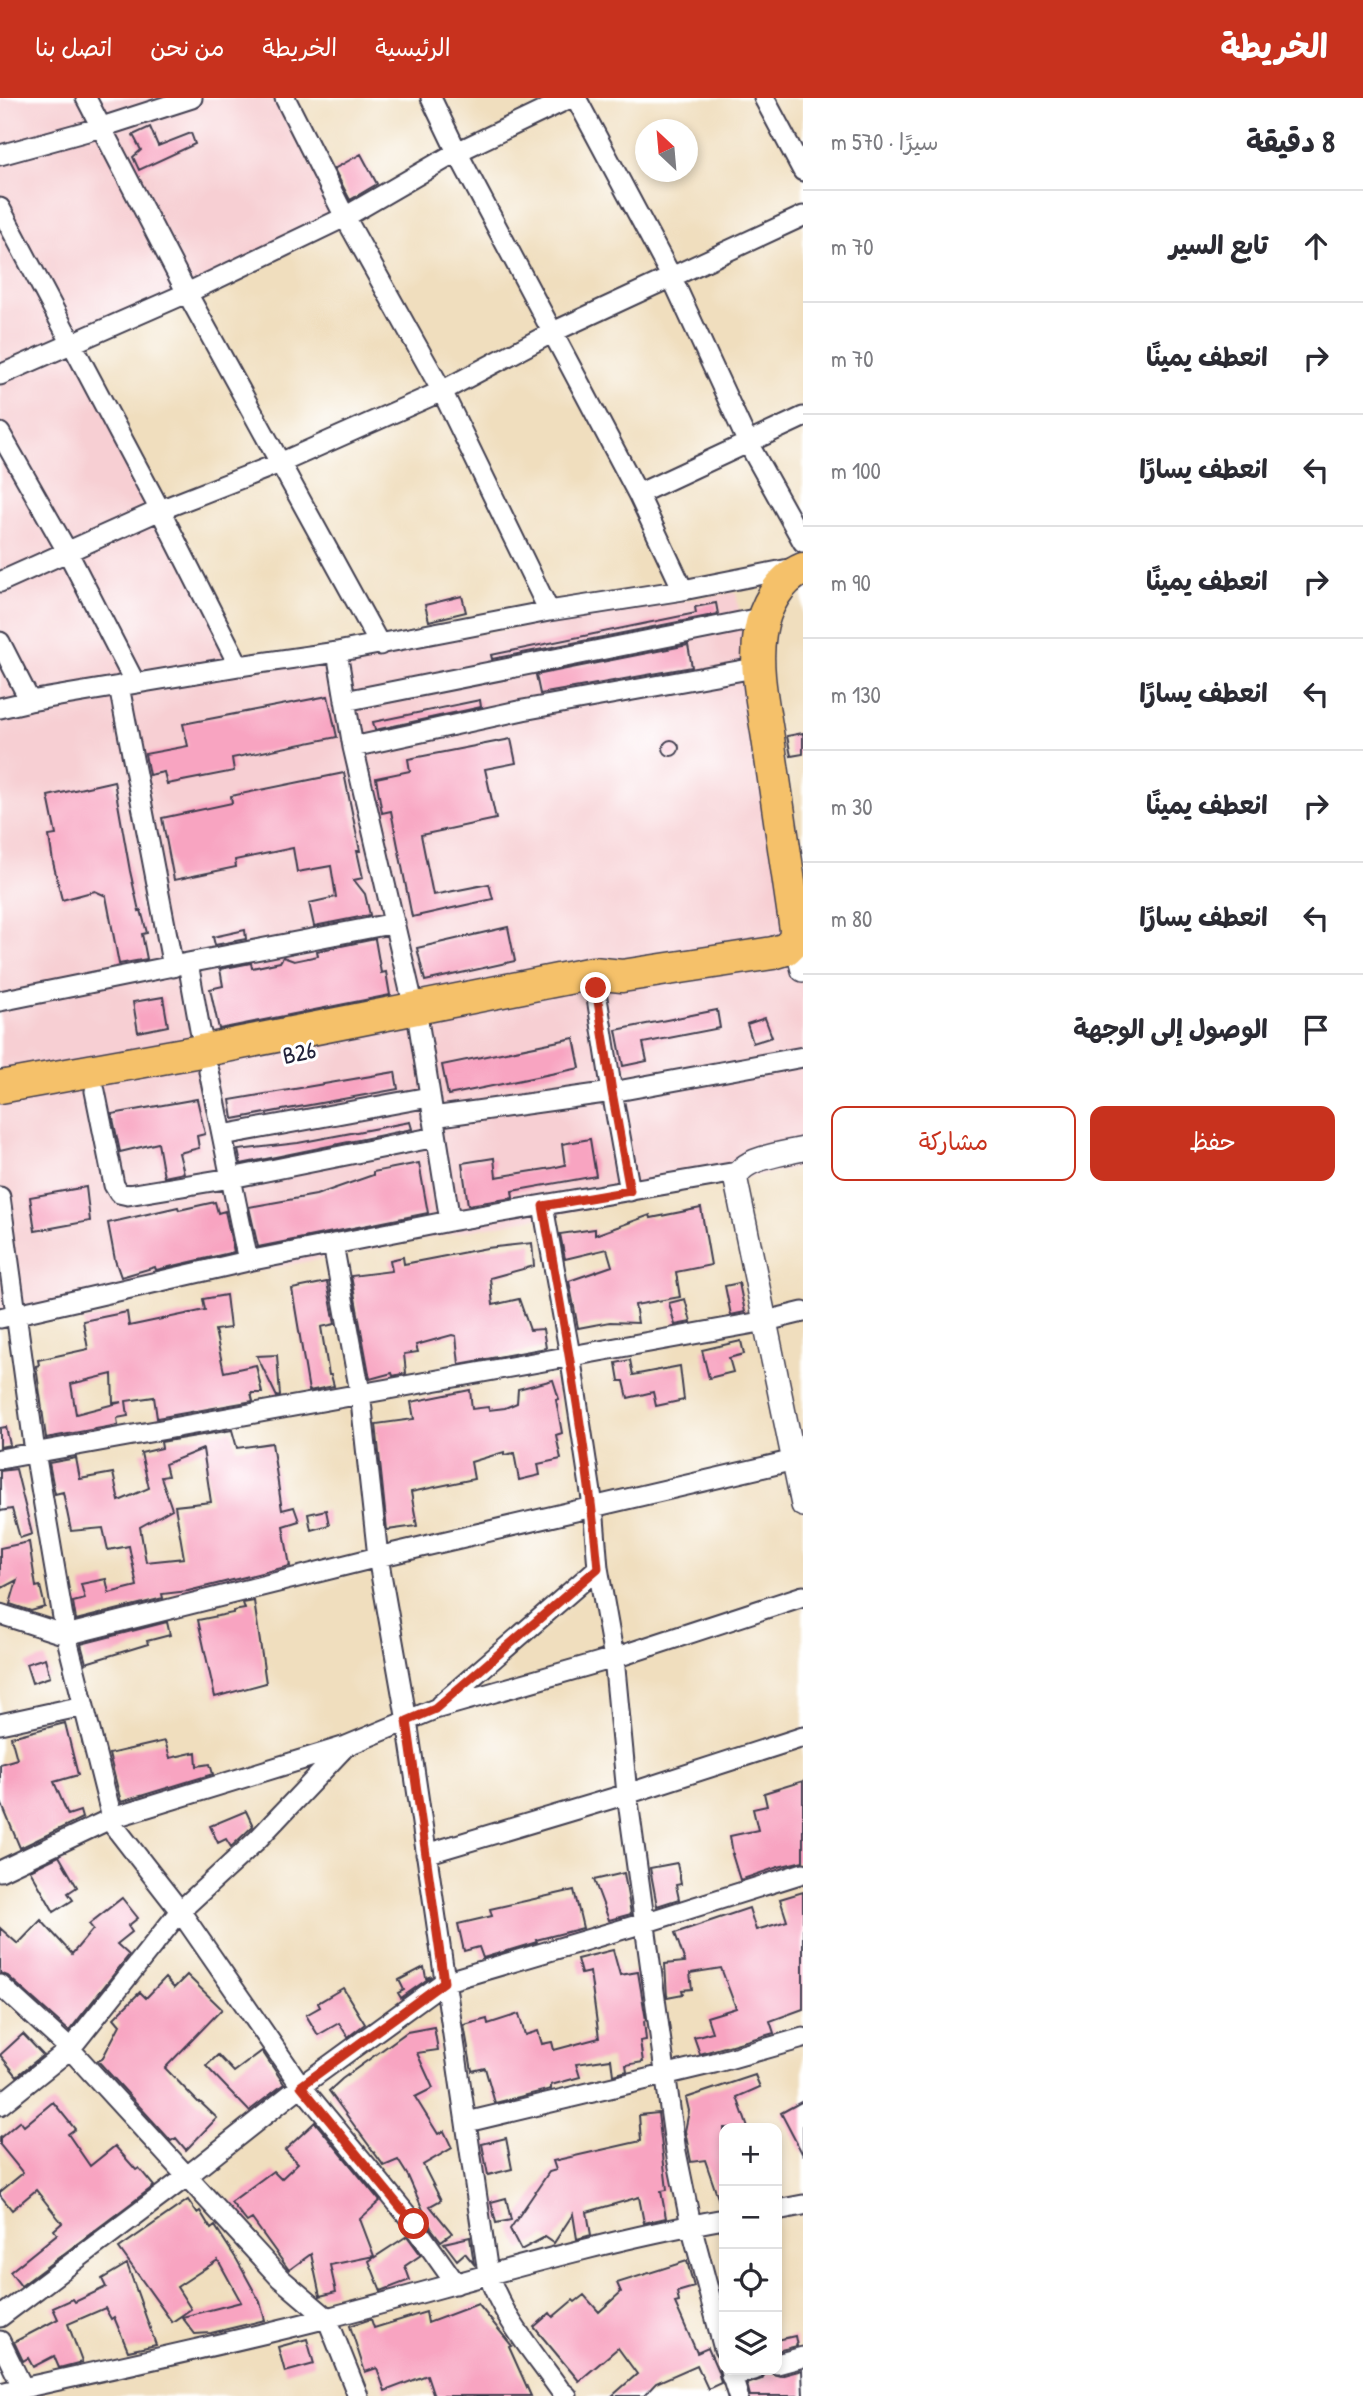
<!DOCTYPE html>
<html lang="ar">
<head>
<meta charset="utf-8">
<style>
	body { margin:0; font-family:"Patrick Hand","Playpen Sans Arabic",sans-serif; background:#f7f7f7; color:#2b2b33; direction:rtl }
	.controls { position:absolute; right:21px; bottom:21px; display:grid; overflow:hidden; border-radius:14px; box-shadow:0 4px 10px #0003 }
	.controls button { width:63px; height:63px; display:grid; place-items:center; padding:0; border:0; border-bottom:2px solid #e1e1e2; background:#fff; color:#2b2b33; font:35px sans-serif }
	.compass { position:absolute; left:635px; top:21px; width:63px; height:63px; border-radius:50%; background:#fff; box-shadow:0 4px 10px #0003; rotate:334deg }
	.stop { position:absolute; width:21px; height:21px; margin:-16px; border:5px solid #c8321e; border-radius:50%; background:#fff }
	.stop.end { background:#c8321e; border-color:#fff; box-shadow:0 2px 7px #0008 }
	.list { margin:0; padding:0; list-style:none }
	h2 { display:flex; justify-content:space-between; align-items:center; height:91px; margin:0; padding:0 28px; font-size:30px }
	h2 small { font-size:23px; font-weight:400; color:#7c7c81 }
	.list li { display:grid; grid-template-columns:46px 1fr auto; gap:21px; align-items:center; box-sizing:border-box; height:112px; padding:0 28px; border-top:2px solid #e1e1e2 }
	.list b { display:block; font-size:26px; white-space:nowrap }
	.list em { font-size:23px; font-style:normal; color:#7c7c81 }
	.actions { display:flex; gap:14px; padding:21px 28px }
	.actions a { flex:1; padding:16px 0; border:2px solid #c8321e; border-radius:14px; text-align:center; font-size:24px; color:#c8321e }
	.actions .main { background:#c8321e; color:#fff }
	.icon { flex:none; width:38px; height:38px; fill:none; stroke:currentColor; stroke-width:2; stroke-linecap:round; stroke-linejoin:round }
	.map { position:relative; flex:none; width:803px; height:2298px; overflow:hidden; direction:ltr }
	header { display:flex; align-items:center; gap:42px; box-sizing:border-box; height:98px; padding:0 35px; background:#c8321e; color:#fff }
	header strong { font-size:33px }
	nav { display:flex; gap:38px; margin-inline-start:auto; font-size:24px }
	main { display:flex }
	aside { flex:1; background:#fff }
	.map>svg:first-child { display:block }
	.built { fill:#f7cfd3 }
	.building { fill:#f8a4c1; fill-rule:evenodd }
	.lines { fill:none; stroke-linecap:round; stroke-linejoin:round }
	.minor-casing { stroke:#413e4f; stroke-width:23 }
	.tertiary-casing { stroke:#413e4f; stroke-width:26 }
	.trunk-casing { stroke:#413e4f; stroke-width:35 }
	.minor { stroke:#fff; stroke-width:19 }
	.tertiary { stroke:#fff; stroke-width:23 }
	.trunk { stroke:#f5c16b; stroke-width:32 }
	.route { stroke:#c8321e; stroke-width:9 }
	.labels { text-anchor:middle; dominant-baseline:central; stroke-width:6; stroke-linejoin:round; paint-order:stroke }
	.street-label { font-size:24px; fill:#22223b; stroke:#fff }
</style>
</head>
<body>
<header>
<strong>الخريطة</strong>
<nav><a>الرئيسية</a><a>الخريطة</a><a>من نحن</a><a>اتصل بنا</a></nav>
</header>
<main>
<aside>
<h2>8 دقيقة<small>سيرًا · 570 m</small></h2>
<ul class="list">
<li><svg class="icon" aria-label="ahead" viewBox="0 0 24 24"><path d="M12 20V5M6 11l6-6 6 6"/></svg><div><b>تابع السير</b></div><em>70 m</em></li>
<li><svg class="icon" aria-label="right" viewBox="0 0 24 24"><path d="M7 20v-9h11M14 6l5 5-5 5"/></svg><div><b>انعطف يمينًا</b></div><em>70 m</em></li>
<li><svg class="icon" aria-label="left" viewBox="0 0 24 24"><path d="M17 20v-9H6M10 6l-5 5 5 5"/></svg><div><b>انعطف يسارًا</b></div><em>100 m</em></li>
<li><svg class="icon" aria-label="right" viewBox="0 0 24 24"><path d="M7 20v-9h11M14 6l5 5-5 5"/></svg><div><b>انعطف يمينًا</b></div><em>90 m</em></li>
<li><svg class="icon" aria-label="left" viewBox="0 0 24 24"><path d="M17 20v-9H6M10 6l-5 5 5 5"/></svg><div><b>انعطف يسارًا</b></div><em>130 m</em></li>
<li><svg class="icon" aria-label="right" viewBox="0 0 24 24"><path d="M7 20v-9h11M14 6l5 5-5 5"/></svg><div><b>انعطف يمينًا</b></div><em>30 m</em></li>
<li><svg class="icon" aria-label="left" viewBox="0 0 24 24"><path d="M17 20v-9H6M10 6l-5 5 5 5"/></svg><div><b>انعطف يسارًا</b></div><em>80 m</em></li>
<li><svg class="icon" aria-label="arrive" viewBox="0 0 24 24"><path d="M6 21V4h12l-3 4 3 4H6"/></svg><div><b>الوصول إلى الوجهة</b></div></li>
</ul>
<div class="actions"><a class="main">حفظ</a><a>مشاركة</a></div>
</aside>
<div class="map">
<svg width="803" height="2298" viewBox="0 0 803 2298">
	<rect width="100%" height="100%" fill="#fff"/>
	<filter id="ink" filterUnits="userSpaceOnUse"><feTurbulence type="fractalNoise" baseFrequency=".0143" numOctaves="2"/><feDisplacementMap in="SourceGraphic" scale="14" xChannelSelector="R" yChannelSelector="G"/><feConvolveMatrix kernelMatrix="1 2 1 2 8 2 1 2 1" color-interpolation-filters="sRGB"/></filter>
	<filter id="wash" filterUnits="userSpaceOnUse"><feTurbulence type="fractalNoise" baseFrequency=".00686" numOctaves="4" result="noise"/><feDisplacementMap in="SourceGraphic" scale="28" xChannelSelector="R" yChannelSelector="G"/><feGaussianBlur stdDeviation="1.57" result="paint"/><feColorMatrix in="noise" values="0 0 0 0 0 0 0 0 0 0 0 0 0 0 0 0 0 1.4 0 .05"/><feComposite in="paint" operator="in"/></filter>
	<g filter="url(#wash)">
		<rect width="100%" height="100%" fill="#f0debe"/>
		<!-- built -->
		<path class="built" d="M0,0H274L345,128L79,251L251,573L736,494L803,892V1069L0,1222Z"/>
		<g id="blocks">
			<!-- building -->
			<path class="building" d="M150,29L158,48L191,35L195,46L139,72L133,59L141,52L133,37Z
				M361,56L377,86L350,102L334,71Z
				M462,498L466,514L429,523L425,507Z
				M716,505L718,516L492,561L491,557L696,515L695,509Z
				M688,547L692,569L540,596L536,577Z
				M328,598L337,639L232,660L234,673L167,686L164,674L149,677L145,656L188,648L183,626Z
				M480,602L481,609L375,632L373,624Z
				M803,635V656L791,658L787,638Z
				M511,641L516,665L485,671L496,721L421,737L433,797L489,786L493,801L412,819L391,713L382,715L376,680L410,673L408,661Z
				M663 650a8 8 0 1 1 16 0a8 8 0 1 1-16 0Z
				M344,675L360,753H357L363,780L354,782L365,796L370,817L314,828L309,805L336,799L331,768L297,774L293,750L235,762L236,769L174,782L162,720L232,705L231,698Z
				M114,683L130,773L139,813L141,812L147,835L142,836L147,861L119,866L106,798L95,793L62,802L53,764L49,738L56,737L48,698Z
				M508,829L515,863L425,883L417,850Z
				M245,832L246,841L215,847L213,839Z
				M375,841L381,875L386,874L390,897L219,931L210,891L223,888L220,871L251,865L252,870L280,864L283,859L294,863L318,858L317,853Z
				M163,899L168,928L138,934L133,904Z
				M717,912L720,930L643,945L647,963L623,968L616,932Z
				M765,920L772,939L753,945L747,926Z
				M574,940L580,970L448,997L442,967Z
				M395,974L398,991L233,1021L230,1002Z
				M197,1001L205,1036L197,1038L199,1050L179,1055L184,1075L164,1079L158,1045L120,1054L112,1016Z
				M410,1024L412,1031L241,1066L238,1052L298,1045Z
				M590,1041L596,1078L512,1093L513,1100L468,1107L462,1065L494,1060L496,1079L552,1070L565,1067L562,1046Z
				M419,1065L428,1115L258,1149L249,1109L316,1097L373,1077V1074Z
				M86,1089L90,1123L35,1133L30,1099Z
				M215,1104L218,1115L225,1113L234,1154L156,1172L155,1169L121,1179L115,1162L108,1125L178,1109L179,1112Z
				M701,1110L711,1167L676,1174L680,1199L635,1207L638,1225L610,1224L578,1230L569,1183L612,1168L607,1151L565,1161L560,1136L595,1131V1137L650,1117L651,1120Z
				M532,1145L534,1168L490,1180L493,1207L519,1201L530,1232L543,1231L546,1250L459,1266L456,1238L452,1237L416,1247L418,1254L404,1256L406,1275L393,1278L392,1275L370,1281L351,1178L392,1173L390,1162L403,1159L404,1166L487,1150Z
				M327,1184L335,1226L321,1229L329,1277H331L334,1288L309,1293L292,1191Z
				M739,1185L745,1214L731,1217L725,1188Z
				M226,1197L230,1230L215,1232L224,1274L256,1267L262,1295H251L253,1303L157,1320L154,1299L126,1303L128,1318L117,1320L118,1327L46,1340L36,1268L39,1267L38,1262L88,1251L83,1223L127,1214L129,1228L205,1212L203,1201ZM112,1276L113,1305L122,1304L76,1316L71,1286Z
				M685,1201L691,1224L675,1227L669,1205Z
				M741,1243L744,1256L729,1260L733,1274L709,1280L702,1252Z
				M277,1257L280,1298L277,1299L257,1258Z
				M630,1262L633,1277L680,1268L684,1302L656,1308L653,1294L628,1300L624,1283H619L616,1265Z
				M553,1282L559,1301L556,1302L562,1335L556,1337L561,1361L538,1366L540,1377L519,1382L514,1355L504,1357V1354L471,1364L474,1381L411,1394L417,1428L387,1432L376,1326L414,1321L411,1304L470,1292L472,1311L488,1309L489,1312L505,1310L517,1305L518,1291Z
				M6,1329L10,1347L0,1349V1330Z
				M232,1332L237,1350L272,1345L282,1412L294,1409L299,1423L283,1428L290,1468L188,1493L162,1496L163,1500L76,1522L73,1504L85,1501L81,1486L106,1481L109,1495L137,1488L129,1448L108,1452L103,1430L71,1433L63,1394L55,1396L49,1365L76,1360L80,1381L113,1375L119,1403L149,1390L141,1355L162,1350L161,1344ZM203,1351L211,1404L175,1408L184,1460L146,1464L140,1429L172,1411L161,1379L168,1378L165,1366Z
				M16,1371L32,1436L20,1440L12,1411L0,1413V1373Z
				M326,1412L329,1427L311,1432L308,1416Z
				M29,1444L36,1489L40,1488L45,1509L31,1513L10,1506L17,1482L0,1491V1450Z
				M254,1503L266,1585L215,1599L198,1522L233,1515V1513L245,1511L243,1505Z
				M167,1524L170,1537L147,1543L148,1546L86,1565L81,1546Z
				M45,1560L50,1579L32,1585L26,1566Z
				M65,1625L78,1677L54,1684L68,1717L80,1713L82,1720L20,1750L0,1702V1666L17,1661L11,1639Z
				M165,1643L170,1660L196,1654L197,1668L210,1666L213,1676L121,1704L109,1656Z
				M803,1683V1763L778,1769L740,1782L732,1756H733L730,1738L758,1732L753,1711L767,1708L764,1695Z
				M246,1713L253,1728L231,1749L226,1741L218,1745L210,1728Z
				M59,1758L77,1789L68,1795L73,1802L54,1814L30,1772Z
				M677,1765L681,1786L676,1787L679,1801L657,1808L650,1770Z
				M624,1775L631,1816L609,1822L594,1782Z
				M574,1792L583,1830L536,1842L537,1844L483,1860L479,1849L464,1853L458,1826L492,1818L490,1811Z
				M803,1794V1911L770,1923L774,1935L700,1956L694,1939L712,1934L707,1919L736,1910L721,1870L690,1875L692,1891L682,1892L683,1896L667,1899L665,1866L685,1864L675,1835L749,1810L756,1832L787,1823L780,1801Z
				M122,1800L138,1820L128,1828L132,1834L117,1846L129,1857L69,1933L8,1878L0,1875V1830L18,1846L41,1822L72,1856L93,1831L89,1826Z
				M613,1852L620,1877L638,1874L646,1922L644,1923L646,1942L640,1943L643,1964L626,1967L627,1973L613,1977L611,1961L576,1966L580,1979L551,1987V1991L495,2005L485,1970L472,1973L464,1927L487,1921L488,1926L519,1916L525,1937L538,1933L542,1946L552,1944L554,1952L599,1940L590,1874L581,1876L577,1861Z
				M424,1869L426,1880L432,1878L401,1900L398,1895L404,1892L399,1882Z
				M187,1877L222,1911L165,1970L199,2005L200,2004L217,2020L186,2052L176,2040L171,2043L98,1963L102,1961L120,1927L114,1920L140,1894L146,1900L165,1880L174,1890Z
				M343,1890L365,1926L348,1939L339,1925L318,1937L306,1917L320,1909L318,1905Z
				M434,1929L438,1952L417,1955L433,1990L415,1999L438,2036L444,2033L452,2050L423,2067L441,2102L430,2108L452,2135L441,2143L431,2130L408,2078L398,2062L384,2068L329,1993L342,1981L407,1934Z
				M23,1936L43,1957L17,1978L0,1957Z
				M262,1953L284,1986L249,2013L206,1968L218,1957L234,1974Z
				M755,1977L760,1989L737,1999L748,2030H724V2109H721L705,2062L691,2064L685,2033L689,2013L686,2000Z
				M803,2003V2057L781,2015Z
				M53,2004L75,2031L68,2036L90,2068L115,2048L136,2072L139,2070L154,2088L21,2188L10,2174L57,2136L54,2132L62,2125L36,2092L12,2112L0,2097V2094L23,2075L0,2047V2040L20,2023L24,2028Z
				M658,2015L667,2092L661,2093L666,2120L644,2125L639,2099L587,2114L591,2137L577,2141L573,2116L554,2145L545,2139L521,2152L510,2131L549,2074L556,2072L553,2063L641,2043L639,2017Z
				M315,2024L380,2103L360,2121L374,2158L330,2167L336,2194L320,2198L311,2156L289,2172L252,2121L247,2124L231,2104L273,2073L281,2081L298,2065L285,2052Z
				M506,2040L512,2071L488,2077L482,2046Z
				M506,2100L511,2122L496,2125L491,2104Z
				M188,2102L197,2115L200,2113L211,2131L215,2128L237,2162L260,2204L265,2222L211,2235L195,2236L182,2219L241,2204L218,2162L177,2189L191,2211L172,2224L119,2150Z
				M407,2138L421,2157L405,2168L410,2182L381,2193L369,2163Z
				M470,2139L474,2166L465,2155L457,2162L444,2145Z
				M687,2163L694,2189L677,2194L679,2204L675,2205L697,2255L708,2250L718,2273L721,2285L708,2291L697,2267L656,2285L644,2298H612L637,2276L618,2250L579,2283L534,2229L550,2215L553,2219L573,2202L575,2204L584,2197L599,2214L621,2194L617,2185Z
				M127,2166L156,2247L128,2253L114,2219L111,2221L105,2210L68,2226L82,2264L59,2270L54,2258L33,2269L28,2260L23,2263L14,2244L58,2221L53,2210L73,2201L75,2204L106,2189L102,2181Z
				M478,2206L512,2248L509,2249L531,2298H434L427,2277L385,2293L377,2270L365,2274L350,2228L371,2221L374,2230L426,2214L428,2225Z
				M795,2238L797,2248L777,2253V2242Z
				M307,2241L314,2266L285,2274L278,2249Z
				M802,2272L803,2298H750L747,2286L762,2281L766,2274L780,2278Z"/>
		</g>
	</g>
	<g filter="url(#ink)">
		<use href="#blocks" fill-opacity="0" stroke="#413e4f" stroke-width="2"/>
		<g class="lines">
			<defs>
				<path id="minor" d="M86,0L187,195L380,547
					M285,0L345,119L442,293L549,513
					M431,0L457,54L638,396L683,492
					M576,0L671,178L748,345L803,444
					M764,0L803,73
					M0,57L102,29L192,0
					M0,110L160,412L239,568
					M0,277L187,195L345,119L457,54L570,0
					M0,335L67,453L135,585
					M638,396L803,319
					M0,484L160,412L280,365L442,293L553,234L803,118
					M0,544L30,603
					M337,554L353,649L414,910
					M119,588L173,869
					M345,603L765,519
					M0,610L30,603L239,568L337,554L549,513L683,492L799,469
					M353,649L523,612L760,569
					M188,865L395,825
					M593,875L612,994L630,1093
					M0,903L188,865L200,932L206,952
					M419,928L450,1123
					M209,973L248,1163
					M95,993L114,1087L119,1095L128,1097L231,1080L436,1039
					M433,1019L612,994L803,959
					M223,1037L429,999
					M0,1099L35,1354L66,1537L114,1728L180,1813L301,1988L407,2117L456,2186
					M543,1108L570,1257L593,1408L598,1470L614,1560L627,1696L676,2054L691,2127L724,2251
					M333,1146L360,1294L378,1459L407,1623L488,2175C502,2219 534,2255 560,2292L567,2298
					M0,1220L248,1163L450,1123L737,1074
					M0,1361L766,1223L803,1214
					M0,1516L66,1537L378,1459L803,1360
					M440,1607L598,1470
					M0,1626L83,1608
					M426,1756L627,1696L803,1639
					M0,1773L112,1720L346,1648L435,1611L614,1560L803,1498
					M0,1887L70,1951L280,2180L327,2220L358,2298
					M0,2007L70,1951L180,1813L257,1742L345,1649
					M467,2024L714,1965L803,1940
					M777,2112L803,2107
					M0,2219L186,2079L301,1988L444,1884L644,1825L803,1775
					M0,2243L23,2290
					M777,2266L803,2259
					M730,2272L738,2298
					M731,2278L754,2272
					M0,2295C109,2271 218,2248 327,2220C459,2186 590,2145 724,2121"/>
				<path id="tertiary" d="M795,842L803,872
					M803,1051C784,1056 737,1060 736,1083L803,1407"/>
				<path id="trunk" d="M0,989L206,952L593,875L622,878L773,855L786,851L795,842L796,832C787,770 778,709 769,647C764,611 754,571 760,535C764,510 779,481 803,471"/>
			</defs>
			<!-- minor casing -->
			<use href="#minor" class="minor-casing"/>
			<!-- tertiary casing -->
			<use href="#tertiary" class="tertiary-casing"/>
			<!-- trunk casing -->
			<use href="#trunk" class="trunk-casing"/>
			<!-- minor -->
			<use href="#minor" class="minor"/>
			<!-- tertiary -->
			<use href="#tertiary" class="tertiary"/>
			<!-- trunk -->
			<use href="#trunk" class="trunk"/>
		</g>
	</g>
	<g class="lines" filter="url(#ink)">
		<!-- route -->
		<path class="route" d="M414,2126L301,1988L444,1884L407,1623L435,1611L598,1470C587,1349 564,1228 543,1108L630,1093L612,994L596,890"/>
	</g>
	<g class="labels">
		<!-- street labels -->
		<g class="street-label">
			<text transform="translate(299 954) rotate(-12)">B26</text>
		</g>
	</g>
</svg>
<div class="controls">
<button>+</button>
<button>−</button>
<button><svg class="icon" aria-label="locate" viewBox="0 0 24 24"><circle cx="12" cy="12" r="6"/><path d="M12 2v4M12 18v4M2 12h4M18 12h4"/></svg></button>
<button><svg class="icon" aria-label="layers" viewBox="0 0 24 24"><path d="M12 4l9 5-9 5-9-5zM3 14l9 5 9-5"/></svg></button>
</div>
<svg class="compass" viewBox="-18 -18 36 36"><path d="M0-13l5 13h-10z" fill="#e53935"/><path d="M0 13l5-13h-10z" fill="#7c7c81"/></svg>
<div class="stop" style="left:414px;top:2126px"></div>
<div class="stop end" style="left:596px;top:890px"></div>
</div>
</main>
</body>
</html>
